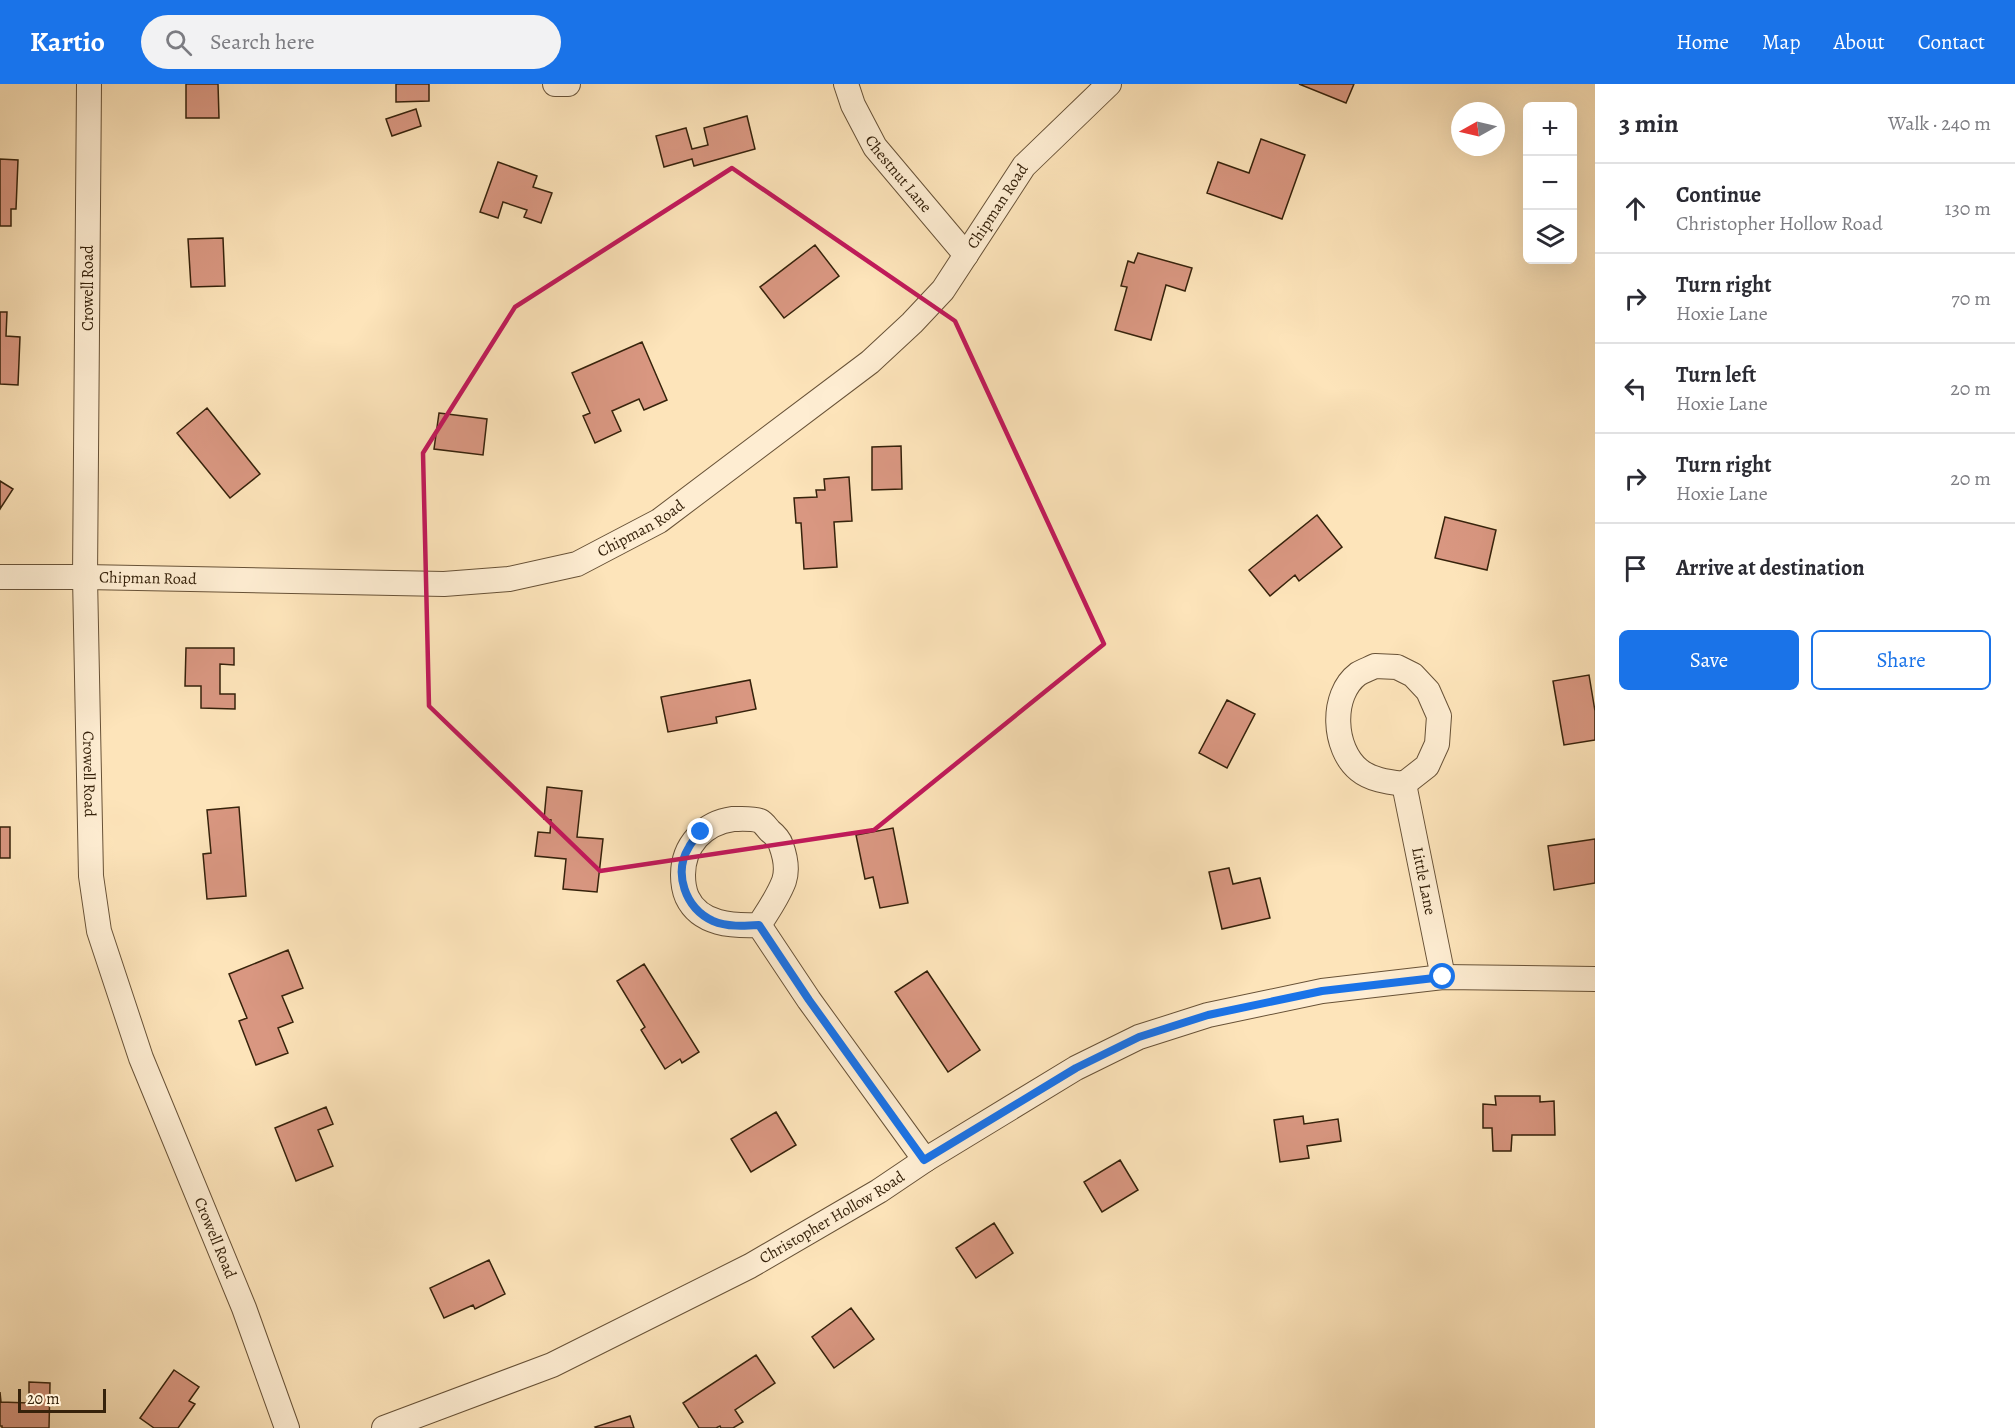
<!DOCTYPE html>
<html lang="en">
<head>
<meta charset="utf-8">
<style>
	body { margin:0; font-family:Alegreya,serif; background:#f2f2f3; color:#2b2b33 }
	.controls { position:absolute; right:18px; top:18px; display:grid; overflow:hidden; border-radius:9px; box-shadow:0 6px 24px #0002 }
	.controls button { width:54px; height:54px; display:grid; place-items:center; padding:0; border:0; border-bottom:2px solid #e1e1e2; background:#fff; color:#2b2b33; font:30px sans-serif }
	.compass { position:absolute; left:1451px; top:18px; width:54px; height:54px; border-radius:50%; background:#fff; box-shadow:0 6px 24px #0002; rotate:262deg }
	.scale { position:absolute; left:18px; bottom:15px; width:88px; box-sizing:border-box; padding-left:6px; border:3px solid #36220b; border-top:0; font-size:16px; line-height:21px; white-space:nowrap; color:#36220b; -webkit-text-stroke:4px #feedd2; paint-order:stroke }
	.stop { position:absolute; width:18px; height:18px; margin:-14px; border:4px solid #1a73e8; border-radius:50%; background:#fff }
	.stop.end { background:#1a73e8; border-color:#fff; box-shadow:0 2px 6px #0008 }
	.list { margin:0; padding:0; list-style:none }
	h2 { display:flex; justify-content:space-between; align-items:center; height:78px; margin:0; padding:0 24px; font-size:26px }
	h2 small { font-size:20px; font-weight:400; color:#7c7c81 }
	.list li { display:grid; grid-template-columns:39px 1fr auto; gap:18px; align-items:center; box-sizing:border-box; height:90px; padding:0 24px; border-top:2px solid #e1e1e2 }
	.list b { display:block; font-size:22px; white-space:nowrap }
	.list p { margin:0; font-size:20px; white-space:nowrap; color:#7c7c81 }
	.list em { font-size:20px; font-style:normal; color:#7c7c81 }
	.actions { display:flex; gap:12px; padding:18px 24px }
	.actions a { flex:1; padding:14px 0; border:2px solid #1a73e8; border-radius:9px; text-align:center; font-size:21px; color:#1a73e8 }
	.actions .main { background:#1a73e8; color:#fff }
	.icon { flex:none; width:33px; height:33px; fill:none; stroke:currentColor; stroke-width:2; stroke-linecap:round; stroke-linejoin:round }
	.map { position:relative; flex:none; width:1595px; height:1344px; overflow:hidden }
	header { display:flex; align-items:center; gap:36px; box-sizing:border-box; height:84px; padding:0 30px; background:#1a73e8; color:#fff }
	header strong { font-size:28px }
	nav { display:flex; gap:33px; margin-inline-start:auto; font-size:21px }
	.search { width:420px; height:54px; background:#f2f2f3; display:flex; align-items:center; gap:15px; box-sizing:border-box; padding:0 21px; border-radius:33px; color:#7c7c81; font-size:22px }
	main { display:flex }
	aside { flex:1; background:#fff }
	.map>svg:first-child { display:block }
	.building { fill:#d99781; stroke:#36220b; stroke-width:1.5 }
	.lines { fill:none; stroke-linecap:round; stroke-linejoin:round }
	.minor-casing { stroke:#685237; stroke-width:26 }
	.minor { stroke:#feedd2; stroke-width:24 }
	.route { stroke:#1a73e8; stroke-width:8 }
	.marked { fill:none; stroke:#c2185b; stroke-width:4.5; stroke-linejoin:round }
	.labels { text-anchor:middle; dominant-baseline:central; stroke-width:4.5; stroke-linejoin:round; paint-order:stroke }
	.street-label { font-size:16px; fill:#36220b; stroke:#feedd2 }
</style>
</head>
<body>
<header>
<strong>Kartio</strong>
<div class="search"><svg class="icon" aria-label="search" viewBox="0 0 24 24"><circle cx="10" cy="10" r="6"/><path d="M15 15l6 6"/></svg>Search here</div>
<nav><a>Home</a><a>Map</a><a>About</a><a>Contact</a></nav>
</header>
<main>
<div class="map">
<svg width="1595" height="1344" viewBox="0 0 1595 1344">
	<rect width="100%" height="100%" fill="#fde4ba"/>
	<filter id="stains"><feTurbulence type="fractalNoise" baseFrequency=".00333" numOctaves="4"/><feColorMatrix values="0 0 0 0 .2 0 0 0 0 .09 0 0 0 0 .02 0 0 0 .5 -.17"/></filter>
	<radialGradient id="worn" r=".72"><stop offset=".6" stop-color="#630" stop-opacity="0"/><stop offset="1" stop-color="#630" stop-opacity=".3"/></radialGradient>
	<!-- building -->
	<path class="building" d="M186,0H218L219,34H186Z
		M396,0H429V17L396,18Z
		M1299,0H1354L1346,19Z
		M416,25L421,42L392,52L386,35Z
		M747,32L755,65L694,82L692,75L664,83L656,52L686,44L692,65L708,61L704,44Z
		M1261,55L1305,71L1282,135L1207,109L1218,78L1249,89Z
		M0,75L18,76L16,125H11V142H0Z
		M498,78L537,92L533,103L552,109L541,139L524,133L527,126L503,118L498,134L480,128Z
		M223,154L225,202L191,203L188,155Z
		M815,161L839,192L784,234L760,203Z
		M1138,169L1192,184L1185,207L1166,201L1151,256L1115,246L1127,203L1121,202L1128,177L1134,179Z
		M0,228H7L6,252L20,253L18,301L0,300Z
		M642,258L667,316L644,326L639,315L612,327L621,347L595,359L583,332L590,329L572,289Z
		M207,324L260,390L230,414L177,349Z
		M439,329L487,335L483,371L434,365Z
		M901,362L902,405L872,406V363Z
		M849,393L852,437L834,438L837,483L804,485L801,439H796L794,414L817,413L816,406H825L824,395Z
		M0,397L13,405L0,425Z
		M1317,431L1342,463L1299,497L1295,491L1270,512L1249,486Z
		M1445,433L1496,446L1487,486L1435,474Z
		M186,564H234V581L220,580V610H235V625L201,624V602H185Z
		M1589,591L1595,627V656L1564,661L1553,597Z
		M750,596L756,625L716,633L717,639L668,648L661,613Z
		M1227,616L1255,630L1227,684L1199,669Z
		M547,703L582,707L577,753L603,755L597,808L563,805L566,775L535,772L538,748L550,749L551,736L544,735Z
		M239,723L246,812L207,815L203,770L211,769L207,726Z
		M0,743H10V774H0Z
		M893,744L908,819L880,824L873,793L865,795L856,751Z
		M1595,755V799L1554,806L1548,762Z
		M1229,784L1233,800L1260,794L1270,834L1222,845L1209,788Z
		M288,866L303,904L282,912L293,938L278,944L288,969L256,981L239,937L247,934L229,890Z
		M644,880L699,968L682,979L680,975L665,985L641,946L645,943L617,897Z
		M927,887L980,966L948,988L895,908Z
		M1495,1012H1540V1018L1554,1017L1555,1051H1512L1511,1067H1493L1492,1044H1483V1020L1496,1021Z
		M326,1023L333,1040L318,1046L333,1082L296,1097L275,1044Z
		M776,1028L796,1061L751,1088L731,1055Z
		M1303,1032L1304,1040L1338,1035L1341,1057L1307,1062L1309,1074L1280,1078L1274,1036Z
		M1120,1076L1138,1106L1102,1128L1084,1098Z
		M994,1139L1013,1169L976,1194L956,1164Z
		M489,1176L505,1210L475,1225L473,1221L444,1234L430,1204Z
		M851,1224L874,1255L834,1284L812,1253Z
		M756,1271L775,1299L735,1326L743,1338L733,1344H721L720,1342L716,1344H699L683,1319Z
		M174,1286L199,1303L189,1317L195,1320L178,1344H154L140,1334Z
		M29,1298L50,1299L49,1344H2V1342H0V1308L1,1318L29,1319Z
		M630,1332L634,1344H596L595,1343Z"/>
	<g class="lines">
		<defs>
			<g id="minor">
				<path id="s1" d="M89,0L85,493L91,792L99,847L141,974L244,1224L287,1344"/>
				<path d="M555,0H568"/>
				<path id="s2" d="M846,0L853,21L875,63L966,171"/>
				<path id="s3" d="M0,493H85L444,500L509,495L577,480L659,437L870,278L912,239L943,206L1024,82L1109,0"/>
				<path d="M1375,582L1397,583L1413,591L1428,607L1439,632L1437,660L1427,682L1404,700C1389,698 1371,696 1359,686C1333,665 1330,611 1358,590C1363,587 1369,585 1375,582Z"/>
				<path id="s4" d="M1404,700L1443,893"/>
				<path d="M759,841C768,827 778,813 784,797C788,785 785,772 781,761C779,755 775,751 770,747C767,744 764,739 760,737C753,734 741,735 733,735C704,739 683,761 683,791C683,798 684,806 687,813C700,841 733,842 759,841L809,916L925,1076"/>
				<path id="s5" d="M384,1344L552,1281L750,1182L879,1107L925,1076L1076,984L1139,953L1208,931L1322,907L1443,893L1595,895"/>
			</g>
		</defs>
		<!-- minor casing -->
		<use href="#minor" class="minor-casing"/>
		<!-- minor -->
		<use href="#minor" class="minor"/>
	</g>
	<g class="lines">
		<!-- route -->
		<path class="route" d="M701,748C697,753 692,757 689,763C673,789 685,824 713,837C727,843 744,842 759,841L809,916L924,1076L1076,984L1139,953L1208,931L1322,907L1443,893"/>
	</g>
	<!-- marked area -->
	<path class="marked" d="M732,84L955,237L1104,560L874,746L600,787L429,622L423,369L515,223Z"/>
	<g class="labels">
		<!-- street labels -->
		<g class="street-label">
			<text stroke="none"><textPath href="#s2" startOffset="105">Chestnut Lane</textPath></text>
			<text stroke="none"><textPath href="#s3" startOffset="1138">Chipman Road</textPath></text>
			<text transform="translate(88 204) rotate(-90)">Crowell Road</text>
			<text stroke="none"><textPath href="#s3" startOffset="652">Chipman Road</textPath></text>
			<text stroke="none"><textPath href="#s3" startOffset="148">Chipman Road</textPath></text>
			<text stroke="none"><textPath href="#s1" startOffset="690">Crowell Road</textPath></text>
			<text stroke="none"><textPath href="#s4" startOffset="99">Little Lane</textPath></text>
			<text stroke="none"><textPath href="#s5" startOffset="496">Christopher Hollow Road</textPath></text>
			<text stroke="none"><textPath href="#s1" startOffset="1176">Crowell Road</textPath></text>
		</g>
	</g>
	<rect width="100%" height="100%" filter="url(#stains)"/>
	<rect width="100%" height="100%" fill="url(#worn)"/>
</svg>
<div class="controls">
<button>+</button>
<button>−</button>
<button><svg class="icon" aria-label="layers" viewBox="0 0 24 24"><path d="M12 4l9 5-9 5-9-5zM3 14l9 5 9-5"/></svg></button>
</div>
<svg class="compass" viewBox="-18 -18 36 36"><path d="M0-13l5 13h-10z" fill="#e53935"/><path d="M0 13l5-13h-10z" fill="#7c7c81"/></svg>
<div class="scale">20 m</div>
<div class="stop" style="left:1443px;top:893px"></div>
<div class="stop end" style="left:701px;top:748px"></div>
</div>
<aside>
<h2>3 min<small>Walk · 240 m</small></h2>
<ul class="list">
<li><svg class="icon" aria-label="ahead" viewBox="0 0 24 24"><path d="M12 20V5M6 11l6-6 6 6"/></svg><div><b>Continue</b><p>Christopher Hollow Road</p></div><em>130 m</em></li>
<li><svg class="icon" aria-label="right" viewBox="0 0 24 24"><path d="M7 20v-9h11M14 6l5 5-5 5"/></svg><div><b>Turn right</b><p>Hoxie Lane</p></div><em>70 m</em></li>
<li><svg class="icon" aria-label="left" viewBox="0 0 24 24"><path d="M17 20v-9H6M10 6l-5 5 5 5"/></svg><div><b>Turn left</b><p>Hoxie Lane</p></div><em>20 m</em></li>
<li><svg class="icon" aria-label="right" viewBox="0 0 24 24"><path d="M7 20v-9h11M14 6l5 5-5 5"/></svg><div><b>Turn right</b><p>Hoxie Lane</p></div><em>20 m</em></li>
<li><svg class="icon" aria-label="arrive" viewBox="0 0 24 24"><path d="M6 21V4h12l-3 4 3 4H6"/></svg><div><b>Arrive at destination</b></div></li>
</ul>
<div class="actions"><a class="main">Save</a><a>Share</a></div>
</aside>
</main>
</body>
</html>
